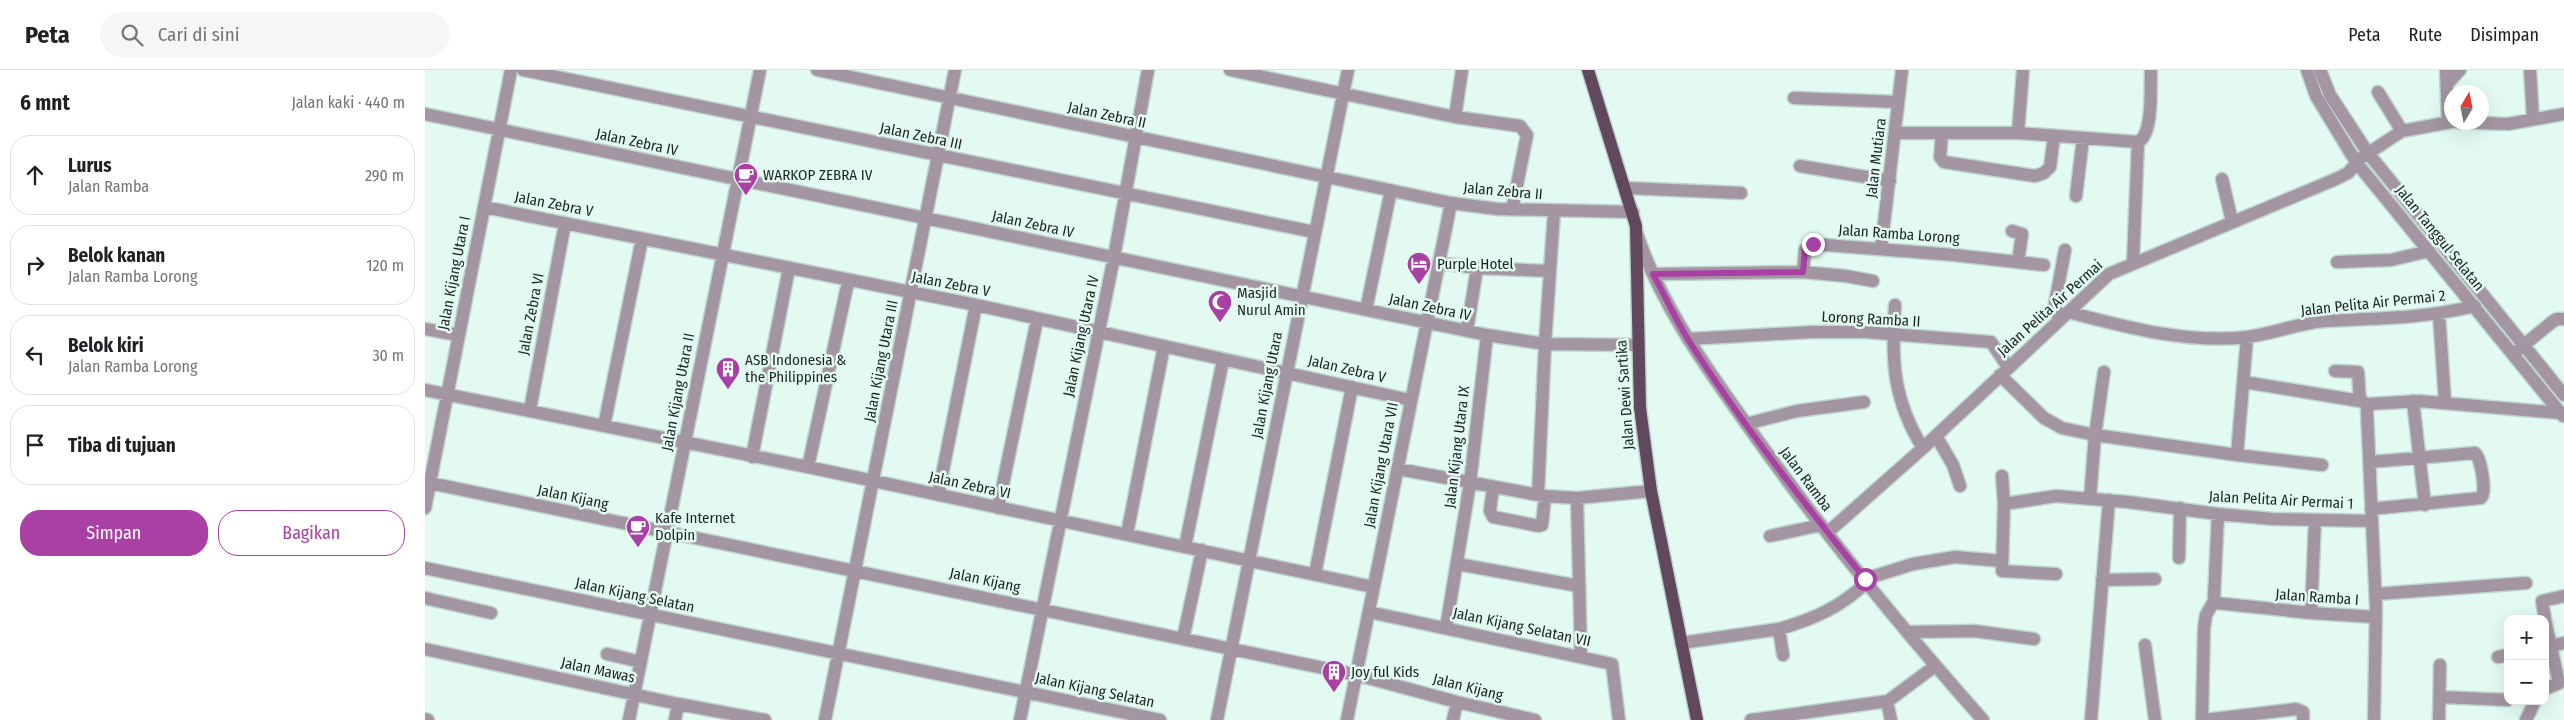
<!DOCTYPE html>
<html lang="id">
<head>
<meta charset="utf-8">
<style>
	body { margin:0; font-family:"Fira Sans Condensed",sans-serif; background:#f6f6f6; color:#202124 }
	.controls { position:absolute; right:15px; bottom:15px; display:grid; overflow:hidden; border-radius:10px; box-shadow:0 5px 20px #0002 }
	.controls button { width:45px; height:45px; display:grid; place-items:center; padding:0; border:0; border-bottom:1px solid #e0e0e0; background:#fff; color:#202124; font:25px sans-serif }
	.compass { position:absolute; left:2019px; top:15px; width:45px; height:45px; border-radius:50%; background:#fff; box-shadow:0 5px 20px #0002; rotate:10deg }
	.stop { position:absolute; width:15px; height:15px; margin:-11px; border:4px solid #a940a3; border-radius:50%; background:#fff }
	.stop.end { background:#a940a3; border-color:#fff; box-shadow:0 1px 5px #0008 }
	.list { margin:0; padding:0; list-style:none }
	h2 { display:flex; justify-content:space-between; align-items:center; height:65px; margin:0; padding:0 20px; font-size:21px }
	h2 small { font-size:16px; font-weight:400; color:#757577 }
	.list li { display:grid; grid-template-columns:32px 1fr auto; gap:15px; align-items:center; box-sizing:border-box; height:80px; margin:0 10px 10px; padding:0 10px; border:1px solid #e0e0e0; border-radius:20px }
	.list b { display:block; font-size:19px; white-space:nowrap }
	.list p { margin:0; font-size:16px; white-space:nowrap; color:#757577 }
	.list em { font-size:16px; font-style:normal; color:#757577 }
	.actions { display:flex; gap:10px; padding:15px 20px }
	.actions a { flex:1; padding:11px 0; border:1px solid #a940a3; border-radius:20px; text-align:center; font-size:18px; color:#a940a3 }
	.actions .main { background:#a940a3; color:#fff }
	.icon { flex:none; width:28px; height:28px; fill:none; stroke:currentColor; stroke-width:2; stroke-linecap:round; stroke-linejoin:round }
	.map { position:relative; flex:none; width:2139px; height:650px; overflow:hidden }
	header { display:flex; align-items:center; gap:30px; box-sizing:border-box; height:70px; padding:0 25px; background:#fff; border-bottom:1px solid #e0e0e0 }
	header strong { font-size:24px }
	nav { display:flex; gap:28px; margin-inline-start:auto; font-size:18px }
	.search { width:350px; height:45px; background:#f6f6f6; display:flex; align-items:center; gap:12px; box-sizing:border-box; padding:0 18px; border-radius:28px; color:#757577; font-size:19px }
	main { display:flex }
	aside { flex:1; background:#fff }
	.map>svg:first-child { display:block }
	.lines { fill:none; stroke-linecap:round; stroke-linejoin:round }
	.minor-casing { stroke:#bfd4ce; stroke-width:15 }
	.major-casing { stroke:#bfd4ce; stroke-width:15 }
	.minor { stroke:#a495a2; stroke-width:12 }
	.major { stroke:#61485e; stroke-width:12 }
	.route { stroke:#a940a3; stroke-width:6 }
	.labels { text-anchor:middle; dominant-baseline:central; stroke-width:5; stroke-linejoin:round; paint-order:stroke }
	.street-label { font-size:15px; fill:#1d2523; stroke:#e3faf3 }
	.poi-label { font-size:15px; fill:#1d2523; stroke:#e3faf3; text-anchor:start }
</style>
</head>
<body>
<header>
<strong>Peta</strong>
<div class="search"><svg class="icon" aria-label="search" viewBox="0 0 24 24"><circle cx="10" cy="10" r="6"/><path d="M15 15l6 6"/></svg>Cari di sini</div>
<nav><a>Peta</a><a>Rute</a><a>Disimpan</a></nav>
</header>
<main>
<aside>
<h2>6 mnt<small>Jalan kaki · 440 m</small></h2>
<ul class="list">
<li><svg class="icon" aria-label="ahead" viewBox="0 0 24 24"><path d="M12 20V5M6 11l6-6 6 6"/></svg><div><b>Lurus</b><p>Jalan Ramba</p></div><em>290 m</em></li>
<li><svg class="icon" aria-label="right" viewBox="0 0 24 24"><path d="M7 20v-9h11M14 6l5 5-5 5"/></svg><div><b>Belok kanan</b><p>Jalan Ramba Lorong</p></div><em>120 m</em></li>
<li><svg class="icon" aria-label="left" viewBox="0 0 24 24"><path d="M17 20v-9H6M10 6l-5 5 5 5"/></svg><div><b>Belok kiri</b><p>Jalan Ramba Lorong</p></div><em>30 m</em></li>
<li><svg class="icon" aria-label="arrive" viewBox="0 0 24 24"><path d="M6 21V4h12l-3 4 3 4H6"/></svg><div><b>Tiba di tujuan</b></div></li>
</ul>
<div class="actions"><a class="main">Simpan</a><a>Bagikan</a></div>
</aside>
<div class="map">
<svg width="2139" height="650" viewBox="0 0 2139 650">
	<rect width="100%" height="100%" fill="#e3faf3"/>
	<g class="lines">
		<defs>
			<path id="minor" d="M98,0L889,162
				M392,0L1026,133L1072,139L1208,142
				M805,0L1030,47L1095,56L1102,65L1087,140
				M1882,0L1891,26L1931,92L2138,346
				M1895,0L1905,25L1943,83L2139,325
				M2021,0L2023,52
				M2105,0L2108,49
				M2023,13L2035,0
				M1953,22L1977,61
				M1369,28L1473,32
				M0,44L1062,265L1120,274L1212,275
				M1030,47L1037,0
				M2030,52L2083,54L2139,44
				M1470,63H1593L1713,72C1729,64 1725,17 1726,0
				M1593,63L1598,0
				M1517,64L1515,87L1519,92L1610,106L1619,103L1625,97L1629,66
				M1375,96L1465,111
				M1797,109L1807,151
				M1201,118L1316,123
				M1651,126L1658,68
				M59,137L551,235L985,330
				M1587,161L1597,164L1593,192
				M1212,164C1234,230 1275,289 1315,345C1389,451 1472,553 1558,650
				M1456,179L1477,0
				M1912,192L1966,190L2004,181
				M1014,193L1052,198L1125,201
				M1708,193L1713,72
				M1378,202L1421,206L1448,211
				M1228,204L1378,202L1380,180L1388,174L1529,185L1619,195
				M1470,235C1466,289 1468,331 1498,378
				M941,240L966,120
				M1643,242C1700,257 1762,274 1822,267C1848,264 1873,253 1900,251C1953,248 1996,249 2050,236
				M2014,244L2020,332
				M1634,250L1630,233L1640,180
				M0,259L33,265
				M1042,261L1052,198
				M1263,269L1387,262H1440L1566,272L1583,297
				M2093,280L2127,252L2132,249H2139
				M1910,301L1933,302L1935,331L1943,334
				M1575,305L1619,348L1637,358L1670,365L1812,385L1822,267
				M1819,312L1935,331
				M0,320L383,397L948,517
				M1988,331L2000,435
				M105,340L140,153
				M1321,354L1372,341L1439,332
				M179,356L217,169
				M1511,366L1528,395L1535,416
				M1812,385L1897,395
				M327,387L364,198
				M1945,392L2050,383C2056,388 2062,423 2056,428L1946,439
				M383,397L423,212
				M973,399L1119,426L1152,428L1226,421
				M1577,406L1579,434L1577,501L1631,504
				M0,412L932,605L1032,632L1110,650
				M1068,417L1065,441L1068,447L1114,456L1117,455L1120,426
				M513,425L551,235
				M1113,425L1120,274L1129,142
				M1152,428L1156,586
				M1665,429L1670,365L1679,302
				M1579,434L1631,426L1703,432L1793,444L1848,449L1947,451L1942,341L1944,334L1994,331L2135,343
				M0,438L86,0
				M573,438L612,250
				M1793,444L1789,527L1791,533L1886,543L1950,547
				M1947,451L1951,537L1949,650
				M1402,463L1498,378L1684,204L1911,109L1923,103L1936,88L1977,61L2026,52
				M702,464L739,276
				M1345,466L1396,455
				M760,477L798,290
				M1754,488L1755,438
				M1032,494L1154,516
				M0,498L735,650
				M890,504L927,317
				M1440,509L1488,494L1530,487L1577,491
				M1677,510L1730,509
				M1951,524L2101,513
				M0,528L66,543
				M944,542L1187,594L1194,650
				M1886,543L1890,450
				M2120,549L2117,531L2139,526
				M2120,550L2134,613L2120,619
				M1021,558L1045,413L1062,265
				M1354,559C1389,549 1416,537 1442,512
				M1483,562L1550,561L1609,569
				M758,569L777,480
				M1256,573L1354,559L1358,585
				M1720,575L1730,650
				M2120,577L2139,573
				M0,579L253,634L340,650
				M182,584L216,592
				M2073,587L2083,585
				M2015,627L2083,630
				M1462,632L1466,650
				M0,649L3,650
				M204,650L335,0
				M250,650L253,634
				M400,650L530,0
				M595,650L689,187L723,0
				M792,650L923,0
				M922,650L1026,133
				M1028,650L1032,632
				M1326,650L1463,631L1510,596
				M1666,650L1684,430
				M1777,650L1779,558L1781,545L1789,531
				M1779,650L1871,639L1878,642V650
				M2014,650L2015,595
				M2101,650L2110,631"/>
			<path id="major" d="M1163,0L1211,156L1215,338L1226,421L1272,650"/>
		</defs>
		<!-- minor casing -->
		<use href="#minor" class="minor-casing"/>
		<!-- major casing -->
		<use href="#major" class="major-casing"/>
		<!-- minor -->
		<use href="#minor" class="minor"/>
		<!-- major -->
		<use href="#major" class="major"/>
	</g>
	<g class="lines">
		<!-- route -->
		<path class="route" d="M1388,174L1380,180L1378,202L1228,204C1240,226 1251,250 1264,271C1317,354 1378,432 1440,509"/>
	</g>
	<!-- icons -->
	<defs>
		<symbol id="cafe-pin" viewBox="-11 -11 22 30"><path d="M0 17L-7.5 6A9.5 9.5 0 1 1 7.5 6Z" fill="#a940a3" stroke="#e3faf3"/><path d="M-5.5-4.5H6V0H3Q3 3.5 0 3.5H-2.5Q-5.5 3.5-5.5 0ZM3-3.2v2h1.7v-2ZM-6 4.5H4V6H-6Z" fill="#fff"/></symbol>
		<symbol id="hotel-pin" viewBox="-11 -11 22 30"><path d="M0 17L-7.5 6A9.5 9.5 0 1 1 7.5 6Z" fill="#a940a3" stroke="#e3faf3"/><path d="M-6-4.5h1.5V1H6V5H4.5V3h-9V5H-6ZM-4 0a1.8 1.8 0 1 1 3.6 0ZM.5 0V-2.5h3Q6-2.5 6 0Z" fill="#fff"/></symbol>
		<symbol id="mosque-pin" viewBox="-11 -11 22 30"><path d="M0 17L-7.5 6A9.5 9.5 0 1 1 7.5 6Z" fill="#a940a3" stroke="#e3faf3"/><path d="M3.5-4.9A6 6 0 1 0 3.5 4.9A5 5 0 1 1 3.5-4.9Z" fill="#fff"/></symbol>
		<symbol id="building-pin" viewBox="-11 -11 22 30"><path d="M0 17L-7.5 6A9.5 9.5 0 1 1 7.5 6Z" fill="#a940a3" stroke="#e3faf3"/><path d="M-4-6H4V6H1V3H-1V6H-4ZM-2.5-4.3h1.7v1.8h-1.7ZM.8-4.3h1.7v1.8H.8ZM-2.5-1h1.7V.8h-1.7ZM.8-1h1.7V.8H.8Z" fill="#fff"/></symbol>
	</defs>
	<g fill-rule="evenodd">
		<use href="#cafe-pin" x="307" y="91" width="28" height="38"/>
		<use href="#hotel-pin" x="980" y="180" width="28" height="38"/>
		<use href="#mosque-pin" x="781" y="218" width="28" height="38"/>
		<use href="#building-pin" x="289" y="285" width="28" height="38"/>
		<use href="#cafe-pin" x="199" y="443" width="28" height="38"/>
		<use href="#building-pin" x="895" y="588" width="28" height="38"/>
	</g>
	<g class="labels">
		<!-- street labels -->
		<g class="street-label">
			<text transform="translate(682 45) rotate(12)">Jalan Zebra II</text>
			<text transform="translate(496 66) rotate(12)">Jalan Zebra III</text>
			<text transform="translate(212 72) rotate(12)">Jalan Zebra IV</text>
			<text transform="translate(1451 88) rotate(-83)">Jalan Mutiara</text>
			<text transform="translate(1078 121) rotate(5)">Jalan Zebra II</text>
			<text transform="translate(129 134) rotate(11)">Jalan Zebra V</text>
			<text transform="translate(608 154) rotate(12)">Jalan Zebra IV</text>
			<text transform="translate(1474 164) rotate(4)">Jalan Ramba Lorong</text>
			<text transform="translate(2015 168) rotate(51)">Jalan Tanggul Selatan</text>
			<text transform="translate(29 203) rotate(-79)">Jalan Kijang Utara I</text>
			<text transform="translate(526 214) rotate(11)">Jalan Zebra V</text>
			<text transform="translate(1948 233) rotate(-6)">Jalan Pelita Air Permai 2</text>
			<text transform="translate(1005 237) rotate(12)">Jalan Zebra IV</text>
			<text transform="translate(1625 238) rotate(-42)">Jalan Pelita Air Permai</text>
			<text transform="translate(106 244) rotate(-79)">Jalan Zebra VI</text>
			<text transform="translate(1446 249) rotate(3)">Lorong Ramba II</text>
			<text transform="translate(656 266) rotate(-78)">Jalan Kijang Utara IV</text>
			<text transform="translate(456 291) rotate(-79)">Jalan Kijang Utara III</text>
			<text transform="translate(922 299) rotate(13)">Jalan Zebra V</text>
			<text transform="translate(842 315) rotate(-79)">Jalan Kijang Utara</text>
			<text transform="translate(253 322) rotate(-79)">Jalan Kijang Utara II</text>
			<text transform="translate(1200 325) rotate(-94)">Jalan Dewi Sartika</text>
			<text transform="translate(1032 377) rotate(-83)">Jalan Kijang Utara IX</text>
			<text transform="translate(956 395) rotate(-79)">Jalan Kijang Utara VII</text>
			<text transform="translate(1381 409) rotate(53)">Jalan Ramba</text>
			<text transform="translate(545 415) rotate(12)">Jalan Zebra VI</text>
			<text transform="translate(148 427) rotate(12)">Jalan Kijang</text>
			<text transform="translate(1856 430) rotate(3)">Jalan Pelita Air Permai 1</text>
			<text transform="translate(560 510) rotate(12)">Jalan Kijang</text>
			<text transform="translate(210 525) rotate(12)">Jalan Kijang Selatan</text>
			<text transform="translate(1892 527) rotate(4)">Jalan Ramba I</text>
			<text transform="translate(1097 557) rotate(12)">Jalan Kijang Selatan VII</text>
			<text transform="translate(173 600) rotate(12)">Jalan Mawas</text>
			<text transform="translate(1043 617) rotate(14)">Jalan Kijang</text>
			<text transform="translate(670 620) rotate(12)">Jalan Kijang Selatan</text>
		</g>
		<!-- poi labels -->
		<g class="poi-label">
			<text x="338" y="105">WARKOP ZEBRA IV</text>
			<text x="1012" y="194">Purple Hotel</text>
			<text x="812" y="223">Masjid<tspan x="812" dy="17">Nurul Amin</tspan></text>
			<text x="320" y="290">ASB Indonesia &amp;<tspan x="320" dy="17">the Philippines</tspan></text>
			<text x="230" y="448">Kafe Internet<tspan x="230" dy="17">Dolpin</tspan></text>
			<text x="926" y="602">Joy ful Kids</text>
		</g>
	</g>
</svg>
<div class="controls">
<button>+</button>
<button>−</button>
</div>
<svg class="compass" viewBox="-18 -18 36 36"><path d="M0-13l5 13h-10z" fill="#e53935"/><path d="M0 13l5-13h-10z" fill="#757577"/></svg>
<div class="stop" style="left:1440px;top:509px"></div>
<div class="stop end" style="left:1388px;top:174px"></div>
</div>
</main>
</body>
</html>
